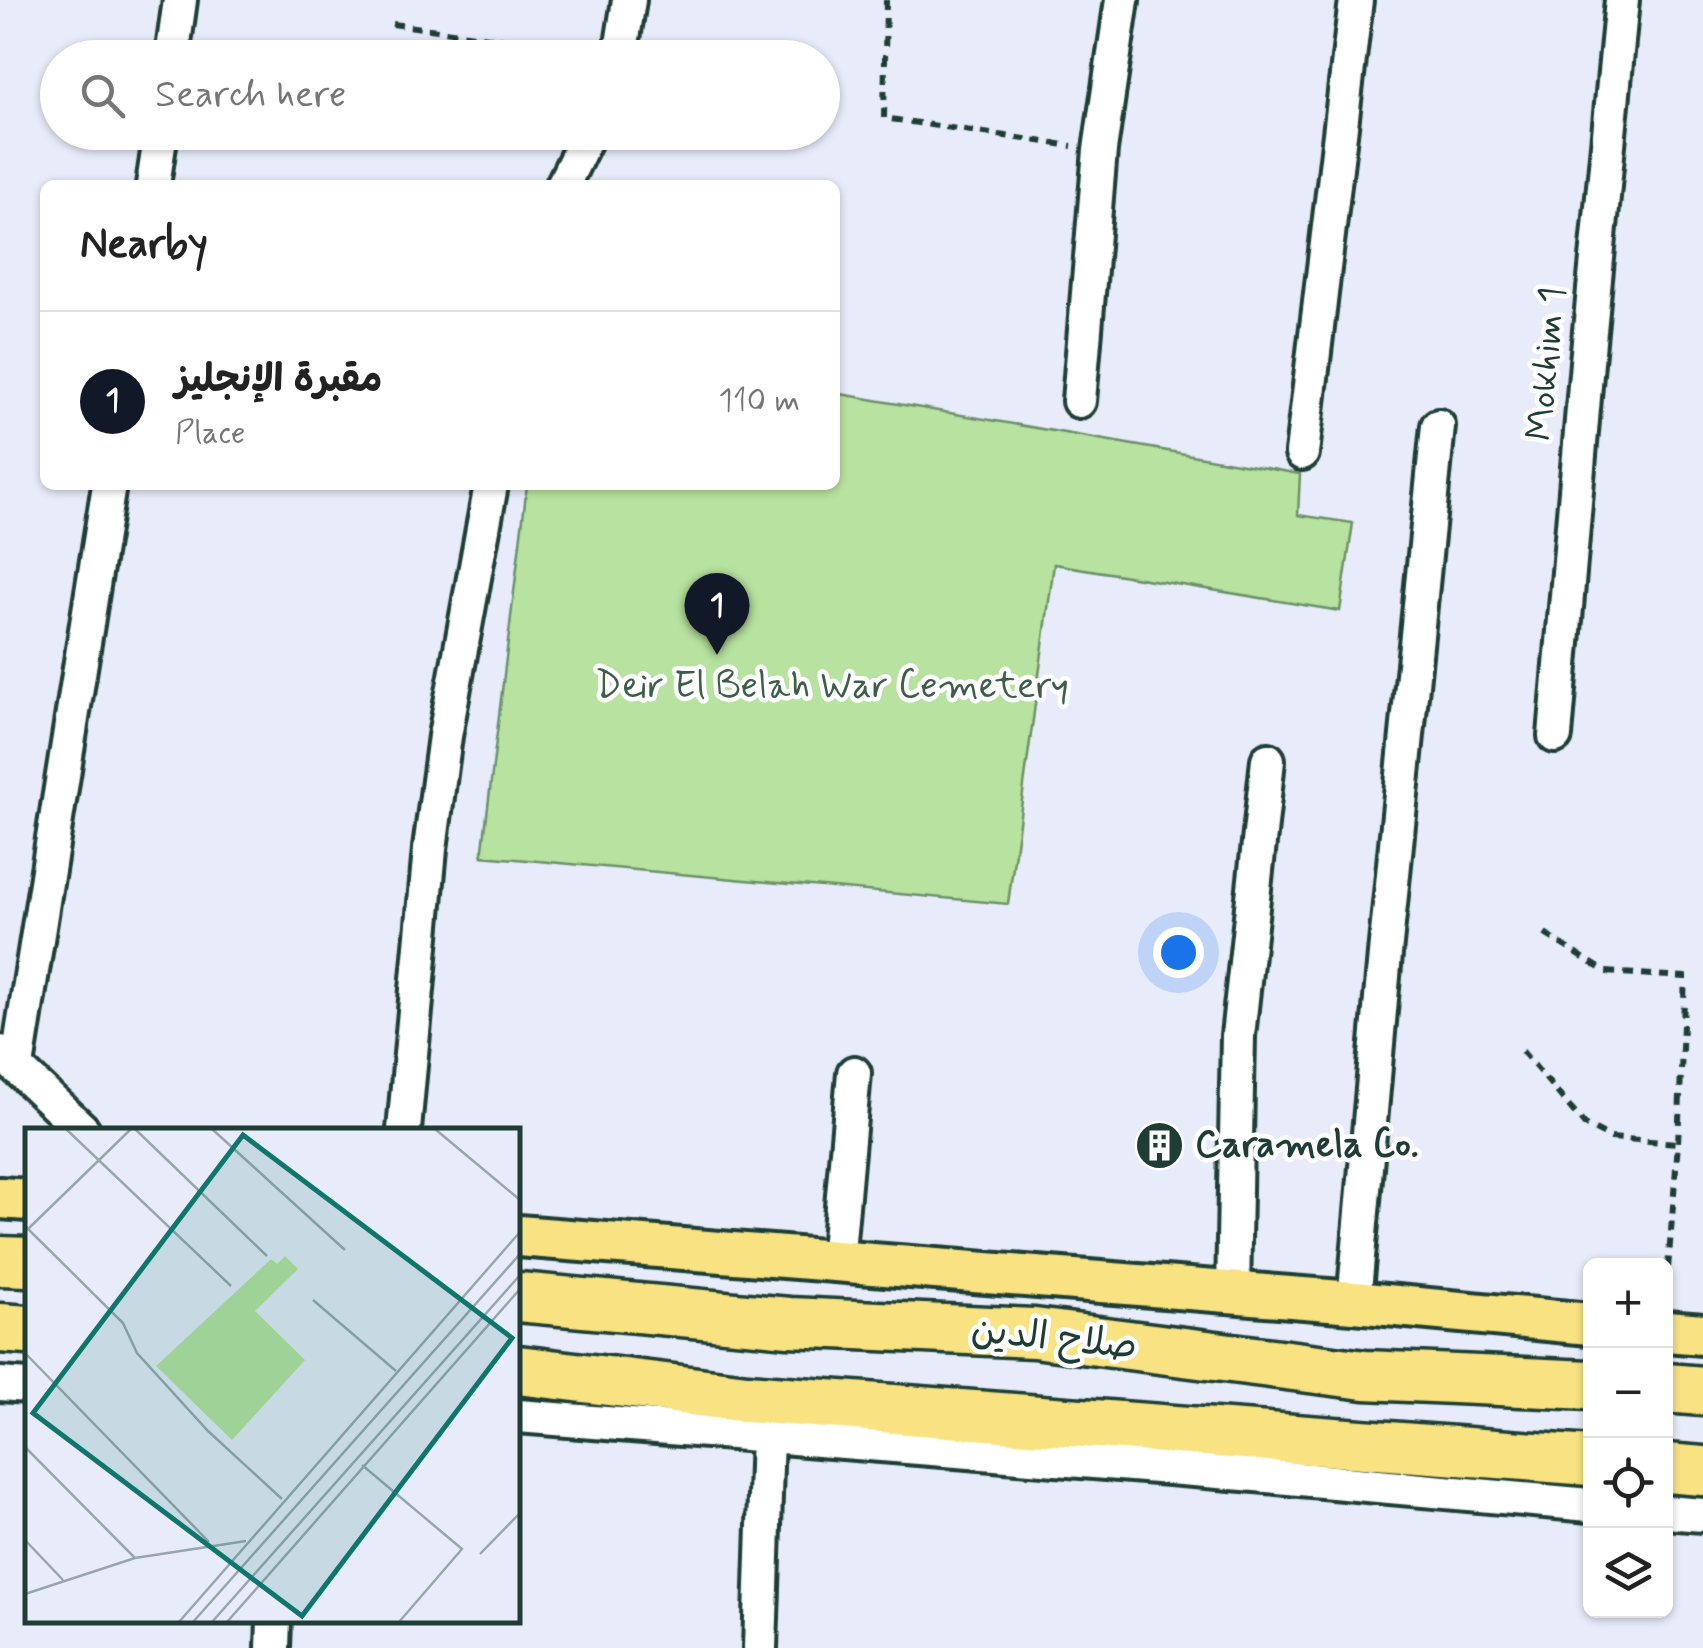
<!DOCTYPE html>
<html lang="en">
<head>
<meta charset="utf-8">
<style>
	body { margin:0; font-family:Mynerve,"Playpen Sans Arabic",sans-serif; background:#f2f2f2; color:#222 }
	.controls { position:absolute; right:30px; bottom:30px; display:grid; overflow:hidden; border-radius:15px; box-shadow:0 2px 8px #0004 }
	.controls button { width:90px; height:90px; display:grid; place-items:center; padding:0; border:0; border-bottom:2px solid #e0e0e0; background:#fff; color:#222; font:50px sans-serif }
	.you { position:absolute; left:1178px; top:952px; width:35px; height:35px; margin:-25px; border:8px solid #fff; border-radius:50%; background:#1a73e8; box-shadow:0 0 0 15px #1a73e833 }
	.badge { display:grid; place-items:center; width:65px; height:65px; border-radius:50%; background:#111827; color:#fff; font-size:32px; font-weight:700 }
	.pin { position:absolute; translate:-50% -82px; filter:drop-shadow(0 2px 5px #0008) }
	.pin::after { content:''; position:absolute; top:52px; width:35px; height:30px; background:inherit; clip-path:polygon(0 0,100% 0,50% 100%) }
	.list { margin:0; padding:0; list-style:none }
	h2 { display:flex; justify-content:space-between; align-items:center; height:130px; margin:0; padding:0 40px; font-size:42px }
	h2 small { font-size:32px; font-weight:400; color:#767676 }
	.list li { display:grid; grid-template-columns:65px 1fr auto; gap:30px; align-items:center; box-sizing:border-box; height:180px; padding:0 40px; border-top:2px solid #e0e0e0 }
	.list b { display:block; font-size:38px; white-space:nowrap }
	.list p { margin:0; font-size:32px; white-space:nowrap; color:#767676 }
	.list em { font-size:32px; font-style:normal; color:#767676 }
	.icon { flex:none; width:55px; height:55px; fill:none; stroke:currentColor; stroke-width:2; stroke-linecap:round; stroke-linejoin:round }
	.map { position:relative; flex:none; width:1703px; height:1648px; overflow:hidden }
	.search { position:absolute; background:#fff; box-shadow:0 2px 8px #0004; left:40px; top:40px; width:800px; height:110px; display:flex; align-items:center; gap:25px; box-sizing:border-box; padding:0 35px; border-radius:55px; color:#767676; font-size:38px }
	.panel { position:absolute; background:#fff; box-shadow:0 2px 8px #0004; left:40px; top:180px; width:800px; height:310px; border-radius:15px }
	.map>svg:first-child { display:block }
	.green { fill:#b8e29f; stroke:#6c906a; stroke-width:2.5 }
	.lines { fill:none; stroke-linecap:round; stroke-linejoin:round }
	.minor-casing { stroke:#1f3d34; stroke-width:40 }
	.major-casing { stroke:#1f3d34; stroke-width:48 }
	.highway-casing { stroke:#1f3d34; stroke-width:55 }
	.path { stroke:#1f3d34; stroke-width:6; stroke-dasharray:10 8; stroke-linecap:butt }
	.minor { stroke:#fff; stroke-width:32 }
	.major { stroke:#f8e281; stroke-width:40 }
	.highway { stroke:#f8e281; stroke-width:48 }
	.labels { text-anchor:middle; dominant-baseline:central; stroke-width:9; stroke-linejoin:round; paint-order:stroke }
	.street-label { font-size:38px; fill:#1f3d34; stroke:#fff }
	.park-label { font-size:38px; fill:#3e5e49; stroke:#fff }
	.poi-label { font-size:38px; font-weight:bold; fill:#1f3d34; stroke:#fff; text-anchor:start }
	.inset-road { fill:none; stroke:#98a6ab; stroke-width:2.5 }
	.view { fill:#0f766e; fill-opacity:0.15; stroke:#0f766e; stroke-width:5 }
	.inset-edge { fill:none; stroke:#1f3d34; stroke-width:5 }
</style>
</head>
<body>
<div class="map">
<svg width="1703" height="1648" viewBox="0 0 1703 1648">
	<rect width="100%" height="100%" fill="#e8ecfa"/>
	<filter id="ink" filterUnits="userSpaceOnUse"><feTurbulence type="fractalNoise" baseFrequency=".01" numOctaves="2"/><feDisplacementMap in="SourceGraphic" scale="20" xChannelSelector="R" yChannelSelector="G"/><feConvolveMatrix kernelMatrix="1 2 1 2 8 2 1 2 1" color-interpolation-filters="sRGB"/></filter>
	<g filter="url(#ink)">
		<!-- green -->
		<path class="green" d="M835,393L1300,474L1298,515L1353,523L1340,611L1054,564L1008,904L482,856L527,485H835Z"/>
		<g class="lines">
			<defs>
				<path id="minor" d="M172,58L180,0
					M620,58L629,0
					M153,185L161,132
					M563,185L589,132
					M1079,401L1100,150L1122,0
					M1302,453L1356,0
					M1555,736L1587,362L1622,0
					M0,1052L83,1130
					M17,1066L109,485
					M404,1130L430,849L445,736L491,485
					M837,1262L854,1073
					M1233,1293L1238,1036L1268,760
					M1354,1302L1385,954L1438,426
					M0,1384L28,1386
					M518,1416L1244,1474L1590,1505
					M1666,1512L1703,1515
					M273,1648L274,1620
					M760,1648L767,1435"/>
				<path id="major" d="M0,1198L28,1200
					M518,1236L1354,1302L1590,1324
					M1666,1331L1703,1334"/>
				<path id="highway" d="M0,1261L28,1262
					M518,1297L789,1322L1034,1333L1365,1375L1590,1385
					M0,1328L28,1330
					M518,1370L747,1398L1590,1461
					M1666,1388L1703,1391
					M1666,1468L1703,1471"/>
			</defs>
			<!-- minor casing -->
			<use href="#minor" class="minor-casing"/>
			<!-- major casing -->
			<use href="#major" class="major-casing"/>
			<!-- highway casing -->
			<use href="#highway" class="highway-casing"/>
			<!-- path -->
			<path class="path" d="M886,0L884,118L1072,146
				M392,24L594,51
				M1545,934L1606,972L1685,977L1678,1143L1666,1294
				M1522,1051L1585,1125L1611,1138L1678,1143"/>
			<!-- minor -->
			<use href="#minor" class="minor"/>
			<!-- major -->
			<use href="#major" class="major"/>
			<!-- highway -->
			<use href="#highway" class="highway"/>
		</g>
	</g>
	<!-- icons -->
	<defs>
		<symbol id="building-disc" viewBox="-11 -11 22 22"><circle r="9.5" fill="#1f3d34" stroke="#fff"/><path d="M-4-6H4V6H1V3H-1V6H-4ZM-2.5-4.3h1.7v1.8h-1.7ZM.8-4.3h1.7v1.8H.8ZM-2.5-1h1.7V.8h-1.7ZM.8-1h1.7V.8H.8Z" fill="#fff"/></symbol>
	</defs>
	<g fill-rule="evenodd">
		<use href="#building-disc" x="1132" y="1118" width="55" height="55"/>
	</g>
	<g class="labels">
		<!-- street labels -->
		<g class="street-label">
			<text transform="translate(1547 364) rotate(-85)">Mokhim 1</text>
			<text transform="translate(1054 1339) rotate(6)">صلاح الدين</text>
		</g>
		<!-- park labels -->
		<g class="park-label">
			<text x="832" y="686">Deir El Belah War Cemetery</text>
		</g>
		<!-- poi labels -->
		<g class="poi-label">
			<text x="1195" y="1145">Caramela Co.</text>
		</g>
	</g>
	<!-- overview -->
	<g transform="translate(25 1128)">
		<rect width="495" height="495" fill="#e8ecfa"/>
		<path d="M260,128L273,141L230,183L280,232L207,312L131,238L246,131L252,136Z" fill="#b8e29f"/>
		<path class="inset-road" d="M41,1L206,158M110,1L242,128M187,1L320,122M410,1L495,72M0,98L98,195L112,225L183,303L257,371M3,101L106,1M288,172L371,243M0,225L184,414M0,319L110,430M337,337L437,421L374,494M0,412L38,452M455,426L495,385M0,466L110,430L221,413M154,494L495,104M168,494L495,126M187,494L495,147M202,494L495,161"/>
		<path class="view" d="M218,7L487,210L277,488L8,285Z"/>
		<rect width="495" height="495" class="inset-edge"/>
	</g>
</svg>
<div class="controls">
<button>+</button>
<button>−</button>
<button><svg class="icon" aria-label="locate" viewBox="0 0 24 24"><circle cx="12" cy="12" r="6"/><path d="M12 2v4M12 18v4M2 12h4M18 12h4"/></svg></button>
<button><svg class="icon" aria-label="layers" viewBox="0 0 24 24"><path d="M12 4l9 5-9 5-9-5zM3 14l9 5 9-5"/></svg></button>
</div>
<div class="you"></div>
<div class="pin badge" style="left:717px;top:655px">1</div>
<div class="search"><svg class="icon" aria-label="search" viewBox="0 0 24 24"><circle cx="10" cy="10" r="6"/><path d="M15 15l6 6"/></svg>Search here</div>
<section class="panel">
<h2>Nearby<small></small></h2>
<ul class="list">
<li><span class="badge">1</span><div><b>مقبرة الإنجليز</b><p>Place</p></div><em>110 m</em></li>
</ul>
</section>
</div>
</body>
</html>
